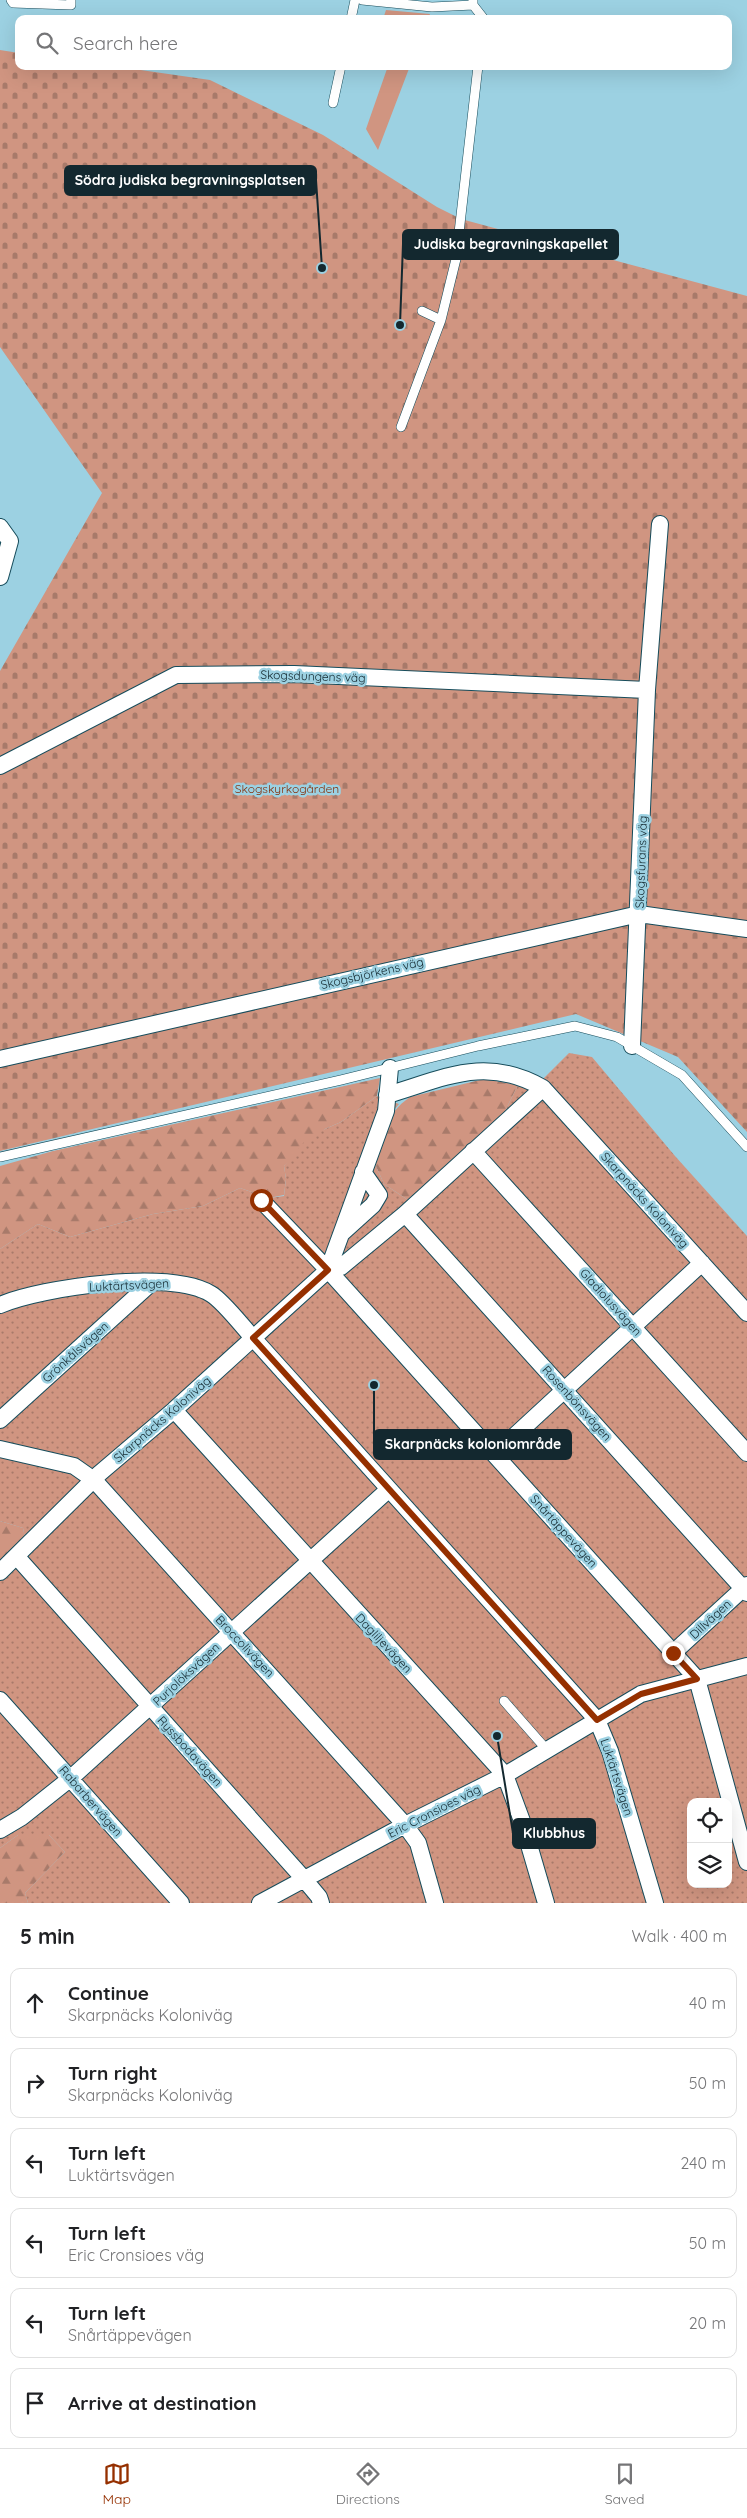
<!DOCTYPE html>
<html lang="en">
<head>
<meta charset="utf-8">
<style>
	body { margin:0; font-family:Quicksand,sans-serif; background:#f2f2f2; color:#202124 }
	.controls { position:absolute; right:15px; bottom:15px; display:grid; overflow:hidden; border-radius:10px; box-shadow:0 5px 20px #0002 }
	.controls button { width:45px; height:45px; display:grid; place-items:center; padding:0; border:0; border-bottom:1px solid #e0e0e0; background:#fff; color:#202124; font:25px sans-serif }
	.stop { position:absolute; width:15px; height:15px; margin:-11px; border:4px solid #953000; border-radius:50%; background:#fff }
	.stop.end { background:#953000; border-color:#fff; box-shadow:0 1px 5px #0008 }
	.list { margin:0; padding:0; list-style:none }
	h2 { display:flex; justify-content:space-between; align-items:center; height:65px; margin:0; padding:0 20px; font-size:21px }
	h2 small { font-size:16px; font-weight:400; color:#757577 }
	.list li { display:grid; grid-template-columns:32px 1fr auto; gap:15px; align-items:center; box-sizing:border-box; height:70px; margin:0 10px 10px; padding:0 10px; border:1px solid #e0e0e0; border-radius:10px }
	.list b { display:block; font-size:19px; white-space:nowrap }
	.list p { margin:0; font-size:16px; white-space:nowrap; color:#757577 }
	.list em { font-size:16px; font-style:normal; color:#757577 }
	.icon { flex:none; width:28px; height:28px; fill:none; stroke:currentColor; stroke-width:2; stroke-linecap:round; stroke-linejoin:round }
	.map { position:relative; flex:none; width:747px; height:1903px; overflow:hidden }
	.search { position:absolute; background:#fff; box-shadow:0 5px 20px #0002; left:15px; right:15px; top:15px; height:55px; display:flex; align-items:center; gap:12px; box-sizing:border-box; padding:0 18px; border-radius:10px; color:#757577; font-size:19px }
	.sheet { height:545px; background:#fff }
	nav { display:flex; justify-content:space-around; align-items:center; box-sizing:border-box; height:70px; border-top:1px solid #e0e0e0; background:#fff; font-size:14px; color:#757577 }
	nav a { display:grid; justify-items:center; gap:2px }
	nav .on { color:#953000 }
	.map>svg:first-child { display:block }
	.grass { fill:#d09581 }
	.forest { fill:url(#forest-firs) }
	.cemetery { fill:url(#cemetery-stones) }
	.garden { fill:url(#garden-dots); fill-rule:evenodd }
	.lines { fill:none; stroke-linecap:round; stroke-linejoin:round }
	.service-casing { stroke:#164c5b; stroke-width:10 }
	.minor-casing { stroke:#164c5b; stroke-width:18 }
	.service { stroke:#fff; stroke-width:9 }
	.minor { stroke:#fff; stroke-width:16 }
	.route { stroke:#953000; stroke-width:6 }
	.labels { text-anchor:middle; dominant-baseline:central; stroke-width:5; stroke-linejoin:round; paint-order:stroke }
	.street-label { font-size:12px; fill:#13282f; stroke:#9cd1e2 }
	.park-label { font-size:12px; fill:#842f0b; stroke:#9cd1e2 }
	.leader { fill:none; stroke:#13282f; stroke-width:2 }
	.callout-dot { fill:#13282f; stroke:#9cd1e2; stroke-width:2 }
	.callout { fill:#13282f; stroke:#13282f; stroke-width:2 }
	.callout-label { font-size:14px; text-anchor:middle; font-weight:bold; fill:#fff }
</style>
</head>
<body>
<div class="map">
<svg width="747" height="1903" viewBox="0 0 747 1903">
	<defs>
		<pattern id="forest-firs" width="22" height="20" patternUnits="userSpaceOnUse" patternTransform="scale(1.25)"><rect width="22" height="20" fill="#d09581"/><path d="M5 1l3.5 6h-7zM16 11l3.5 6h-7z" fill="#a87a6a"/></pattern>
		<pattern id="cemetery-stones" width="16" height="16" patternUnits="userSpaceOnUse" patternTransform="scale(1.25)"><rect width="16" height="16" fill="#d09581"/><path d="M2 7V4a2 2 0 0 1 4 0v3zM10 15v-3a2 2 0 0 1 4 0v3z" fill="#a87a6a"/></pattern>
		<pattern id="garden-dots" width="8" height="8" patternUnits="userSpaceOnUse" patternTransform="scale(1.25)"><rect width="8" height="8" fill="#d09581"/><path d="M2 2h.1M6 6h.1" fill="none" stroke="#a87a6a" stroke-width="1.8" stroke-linecap="round"/></pattern>
	</defs>
	<rect width="100%" height="100%" fill="#9cd1e2"/>
	<!-- grass -->
	<path class="grass" d="M386,10L430,14L428,19H383Z
		M388,66H410L378,150L366,129Z"/>
	<!-- forest -->
	<path class="forest" d="M380,1078L377,1096L341,1122L325,1129L284,1166L286,1179L284,1195L269,1198L240,1188L203,1206L153,1214L70,1237L38,1224L0,1249V1166L53,1151Z
		M484,1079L518,1085L502,1117L408,1200L384,1184L375,1164C383,1135 384,1115 410,1097Z
		M0,1521L23,1528L25,1538L0,1561Z
		M18,1835H49L65,1852L25,1893L28,1903H0V1848Z"/>
	<!-- cemetery -->
	<path class="cemetery" d="M0,50L19,53V66H113L210,80L323,135L437,207L461,219L747,296V1132L678,1057L576,1014L0,1151V671L102,493L0,347Z"/>
	<!-- garden -->
	<path class="garden" d="M569,1053L592,1057L675,1156L747,1236V1903H28L25,1893L65,1852L49,1835H18L0,1848V1561L25,1538L23,1528L0,1521V1249L38,1224L70,1237L153,1214L203,1206L240,1188L269,1198L284,1196L286,1179L284,1166L304,1142L325,1129L341,1122L377,1096L399,1104L388,1117L375,1164L384,1184L408,1200L502,1117L518,1085L544,1078ZM691,1802H728V1884H691Z"/>
	<g class="lines">
		<defs>
			<path id="service" d="M11,0L13,3L71,5V0
				M362,0L432,7L473,5
				M473,0V5L484,19
				M351,19L355,0
				M333,103L341,66
				M422,311L441,320
				M401,427L441,320L456,259L478,66
				M0,1157L341,1080L478,1046L575,1026L617,1037L682,1075L747,1147
				M504,1701L547,1750"/>
			<path id="minor" d="M0,527L10,541L0,577
				M0,766L176,675L294,674L647,690
				M632,1046L647,690L660,524
				M0,1059L639,914L747,929
				M390,1068L386,1111L328,1270L697,1679L747,1862
				M387,1095C445,1078 485,1055 543,1088
				M473,1151L747,1453
				M261,1200L328,1270
				M405,1214L747,1593
				M342,1233L373,1205L379,1195L363,1172
				M0,1305C43,1287 170,1269 211,1294C223,1301 243,1327 253,1338L597,1720L610,1751L655,1903
				M174,1410L505,1775L522,1821L546,1903
				M0,1420L151,1283
				M0,1449L74,1466L94,1480L405,1825L418,1843L435,1903
				M495,1454L702,1263
				M17,1557L304,1879L319,1897L321,1903
				M0,1572L100,1473L174,1410L328,1270L341,1267L405,1214L543,1088L747,1313
				M673,1653L747,1585
				M0,1700L181,1903
				M0,1830L22,1817L71,1778L388,1490
				M260,1903L405,1825L505,1775L641,1694L747,1666"/>
		</defs>
		<!-- service casing -->
		<use href="#service" class="service-casing"/>
		<!-- minor casing -->
		<use href="#minor" class="minor-casing"/>
		<!-- service -->
		<use href="#service" class="service"/>
		<!-- minor -->
		<use href="#minor" class="minor"/>
	</g>
	<g class="lines">
		<!-- route -->
		<path class="route" d="M261,1200L328,1270L253,1338L597,1720L641,1694L697,1679L673,1653"/>
	</g>
	<g class="labels">
		<!-- street labels -->
		<g class="street-label">
			<text transform="translate(313 676) rotate(2)">Skogsdungens väg</text>
			<text transform="translate(641 862) rotate(-88)">Skogsfurans väg</text>
			<text transform="translate(372 973) rotate(-13)">Skogsbjörkens väg</text>
			<text transform="translate(645 1200) rotate(48)">Skarpnäcks Koloniväg</text>
			<text transform="translate(129 1285) rotate(-3)">Luktärtsvägen</text>
			<text transform="translate(611 1302) rotate(48)">Gladiolusvägen</text>
			<text transform="translate(75 1352) rotate(-42)">Grönkålsvägen</text>
			<text transform="translate(577 1403) rotate(48)">Rosenbönsvägen</text>
			<text transform="translate(162 1419) rotate(-41)">Skarpnäcks Koloniväg</text>
			<text transform="translate(564 1531) rotate(48)">Snårtäppevägen</text>
			<text transform="translate(710 1619) rotate(-43)">Dillvägen</text>
			<text transform="translate(384 1643) rotate(47)">Dagliljevägen</text>
			<text transform="translate(245 1646) rotate(47)">Broccolivägen</text>
			<text transform="translate(186 1674) rotate(-43)">Purjolöksvägen</text>
			<text transform="translate(190 1751) rotate(48)">Ryssbodavägen</text>
			<text transform="translate(617 1777) rotate(72)">Luktärtsvägen</text>
			<text transform="translate(91 1801) rotate(49)">Rabarbervägen</text>
			<text transform="translate(434 1811) rotate(-27)">Eric Cronsioes väg</text>
		</g>
		<!-- park labels -->
		<g class="park-label">
			<text x="287" y="788">Skogskyrkogården</text>
		</g>
	</g>
	<!-- callouts -->
	<path class="leader" d="M322 268L316 180M400 325L403 244M374 1385L374 1444M497 1736L513 1833"/>
	<g class="callout-dot">
		<circle cx="322" cy="268" r="5"/>
		<circle cx="400" cy="325" r="5"/>
		<circle cx="374" cy="1385" r="5"/>
		<circle cx="497" cy="1736" r="5"/>
	</g>
	<g class="callout">
		<rect x="65" y="166" width="251" height="29" rx="5"/>
		<rect x="403" y="230" width="215" height="29" rx="5"/>
		<rect x="374" y="1430" width="197" height="29" rx="5"/>
		<rect x="513" y="1819" width="82" height="29" rx="5"/>
	</g>
	<g class="callout-label">
		<text x="190" y="185">Södra judiska begravningsplatsen</text>
		<text x="511" y="249">Judiska begravningskapellet</text>
		<text x="473" y="1449">Skarpnäcks koloniområde</text>
		<text x="554" y="1838">Klubbhus</text>
	</g>
</svg>
<div class="controls">
<button><svg class="icon" aria-label="locate" viewBox="0 0 24 24"><circle cx="12" cy="12" r="6"/><path d="M12 2v4M12 18v4M2 12h4M18 12h4"/></svg></button>
<button><svg class="icon" aria-label="layers" viewBox="0 0 24 24"><path d="M12 4l9 5-9 5-9-5zM3 14l9 5 9-5"/></svg></button>
</div>
<div class="stop" style="left:261px;top:1200px"></div>
<div class="stop end" style="left:673px;top:1653px"></div>
<div class="search"><svg class="icon" aria-label="search" viewBox="0 0 24 24"><circle cx="10" cy="10" r="6"/><path d="M15 15l6 6"/></svg>Search here</div>
</div>
<section class="sheet">
<h2>5 min<small>Walk · 400 m</small></h2>
<ul class="list">
<li><svg class="icon" aria-label="ahead" viewBox="0 0 24 24"><path d="M12 20V5M6 11l6-6 6 6"/></svg><div><b>Continue</b><p>Skarpnäcks Koloniväg</p></div><em>40 m</em></li>
<li><svg class="icon" aria-label="right" viewBox="0 0 24 24"><path d="M7 20v-9h11M14 6l5 5-5 5"/></svg><div><b>Turn right</b><p>Skarpnäcks Koloniväg</p></div><em>50 m</em></li>
<li><svg class="icon" aria-label="left" viewBox="0 0 24 24"><path d="M17 20v-9H6M10 6l-5 5 5 5"/></svg><div><b>Turn left</b><p>Luktärtsvägen</p></div><em>240 m</em></li>
<li><svg class="icon" aria-label="left" viewBox="0 0 24 24"><path d="M17 20v-9H6M10 6l-5 5 5 5"/></svg><div><b>Turn left</b><p>Eric Cronsioes väg</p></div><em>50 m</em></li>
<li><svg class="icon" aria-label="left" viewBox="0 0 24 24"><path d="M17 20v-9H6M10 6l-5 5 5 5"/></svg><div><b>Turn left</b><p>Snårtäppevägen</p></div><em>20 m</em></li>
<li><svg class="icon" aria-label="arrive" viewBox="0 0 24 24"><path d="M6 21V4h12l-3 4 3 4H6"/></svg><div><b>Arrive at destination</b></div></li>
</ul>
</section>
<nav>
<a class="on"><svg class="icon" aria-label="map" viewBox="0 0 24 24"><path d="M3 6l6-2 6 2 6-2v14l-6 2-6-2-6 2zM9 4v14M15 6v14"/></svg>Map</a>
<a><svg class="icon" aria-label="directions" viewBox="0 0 24 24"><path d="M12 3l9 9-9 9-9-9zM9 14v-3h6M13 9l2 2-2 2"/></svg>Directions</a>
<a><svg class="icon" aria-label="saved" viewBox="0 0 24 24"><path d="M7 4h10v16l-5-4-5 4z"/></svg>Saved</a>
</nav>
</body>
</html>
